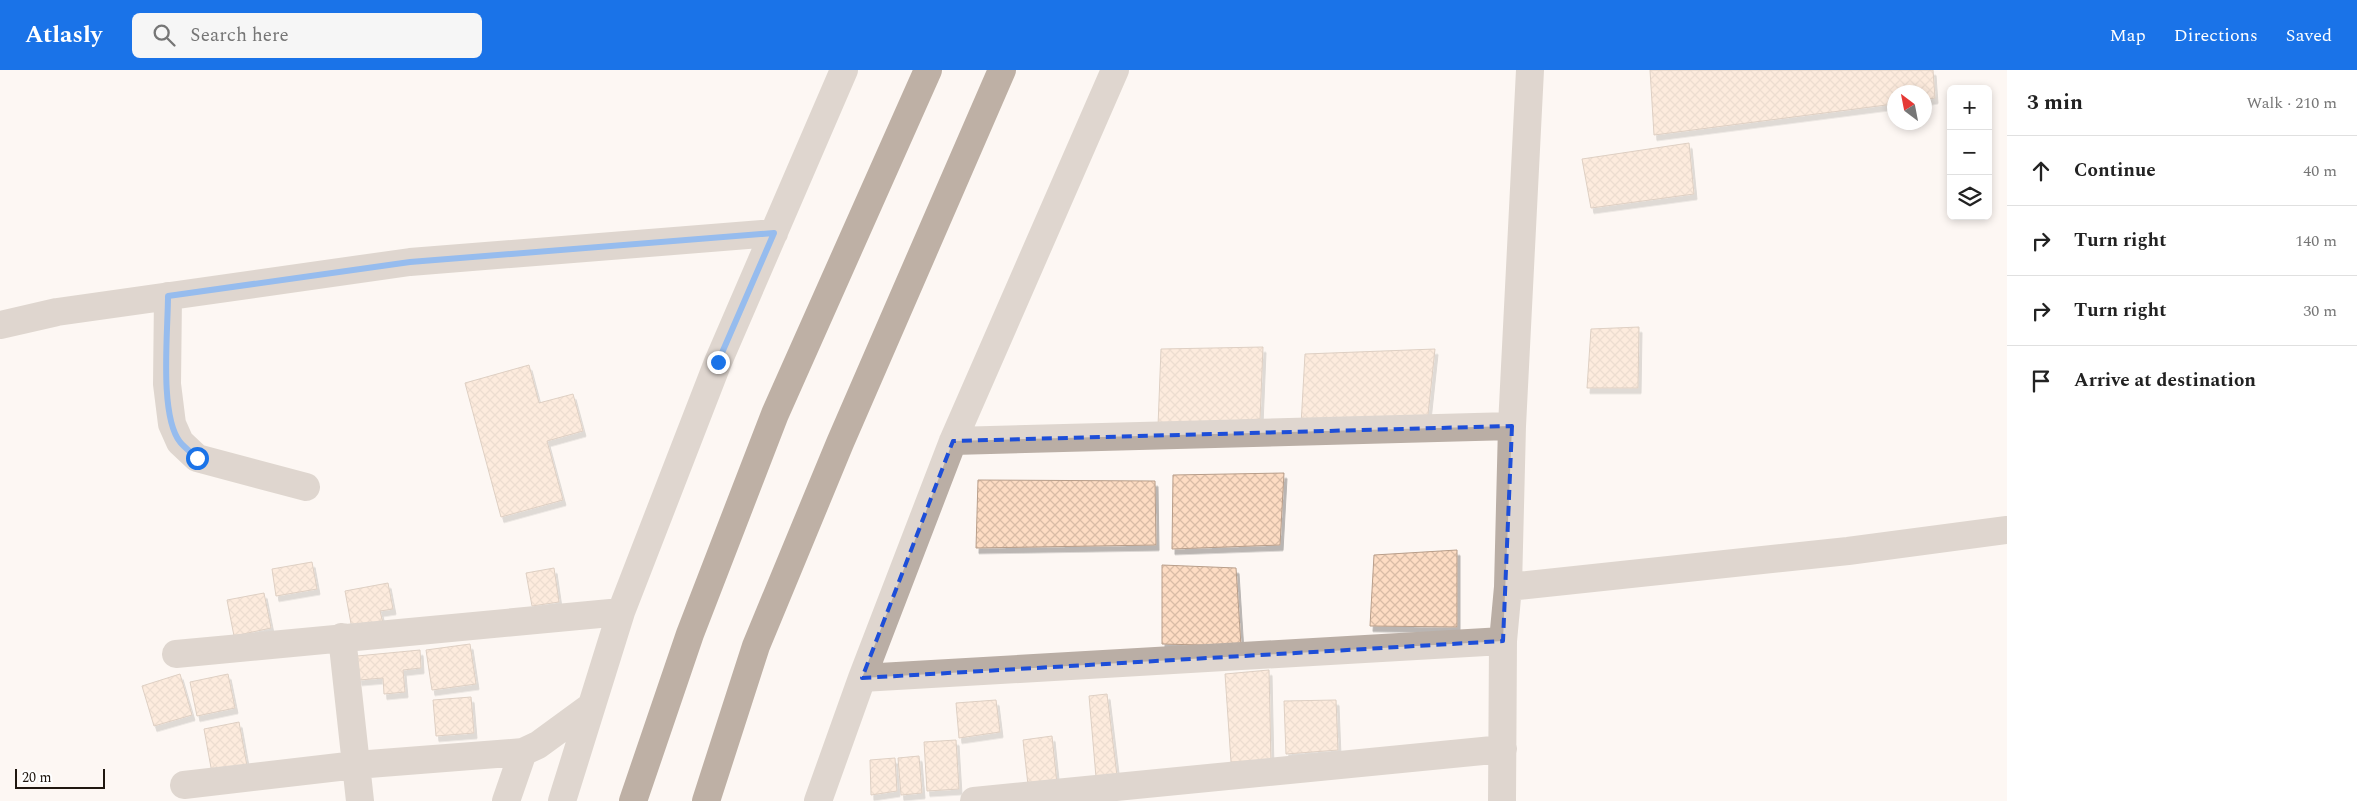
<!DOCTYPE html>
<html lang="en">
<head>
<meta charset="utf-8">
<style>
	body { margin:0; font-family:Spectral,serif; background:#f6f6f6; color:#222 }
	.controls { position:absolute; right:15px; top:15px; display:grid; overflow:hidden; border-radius:8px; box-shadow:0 2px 8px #0003 }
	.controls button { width:45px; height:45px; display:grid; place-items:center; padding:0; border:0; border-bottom:1px solid #e0e0e0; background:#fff; color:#222; font:25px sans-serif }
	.compass { position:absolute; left:1887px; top:15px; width:45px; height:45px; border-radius:50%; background:#fff; box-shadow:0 2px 8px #0003; rotate:328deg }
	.scale { position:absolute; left:15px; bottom:12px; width:90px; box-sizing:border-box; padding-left:5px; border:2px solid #20170f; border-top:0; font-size:14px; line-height:18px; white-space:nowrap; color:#20170f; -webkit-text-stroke:4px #fff; paint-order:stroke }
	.stop { position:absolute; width:15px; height:15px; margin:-11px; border:4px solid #1a73e8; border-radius:50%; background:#fff }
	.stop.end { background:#1a73e8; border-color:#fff; box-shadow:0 1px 5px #0008 }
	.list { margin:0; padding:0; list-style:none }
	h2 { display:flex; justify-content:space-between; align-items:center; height:65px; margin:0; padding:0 20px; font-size:21px }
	h2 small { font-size:16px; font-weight:400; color:#767676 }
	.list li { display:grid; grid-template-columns:32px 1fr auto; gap:15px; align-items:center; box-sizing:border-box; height:70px; padding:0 20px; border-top:1px solid #e0e0e0 }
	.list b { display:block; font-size:19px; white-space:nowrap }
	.list em { font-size:16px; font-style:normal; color:#767676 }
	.icon { flex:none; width:28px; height:28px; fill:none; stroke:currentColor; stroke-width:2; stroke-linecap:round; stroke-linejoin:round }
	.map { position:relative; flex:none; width:2007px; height:731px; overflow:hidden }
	header { display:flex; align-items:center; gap:30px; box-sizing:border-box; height:70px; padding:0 25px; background:#1a73e8; color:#fff }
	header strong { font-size:24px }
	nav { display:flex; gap:28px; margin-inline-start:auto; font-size:18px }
	.search { width:350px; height:45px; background:#f6f6f6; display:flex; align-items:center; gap:12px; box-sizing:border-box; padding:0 18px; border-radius:8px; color:#767676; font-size:19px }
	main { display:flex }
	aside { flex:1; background:#fff }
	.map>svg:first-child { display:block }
	.building { fill:url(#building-cross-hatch); stroke:#b89e8a; filter:url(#shadow) }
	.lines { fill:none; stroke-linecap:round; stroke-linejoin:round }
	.minor { stroke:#baaea5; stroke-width:28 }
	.highway { stroke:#725a48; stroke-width:28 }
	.route { stroke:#1a73e8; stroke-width:6 }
	.marked { fill:none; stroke:#1d4ed8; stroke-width:4; stroke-dasharray:10 6; stroke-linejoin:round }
</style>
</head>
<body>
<header>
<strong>Atlasly</strong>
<div class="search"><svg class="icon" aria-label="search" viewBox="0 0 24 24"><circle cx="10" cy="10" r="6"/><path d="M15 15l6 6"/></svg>Search here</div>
<nav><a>Map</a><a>Directions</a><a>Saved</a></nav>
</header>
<main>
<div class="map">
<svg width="2007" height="731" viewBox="0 0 2007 731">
	<defs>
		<pattern id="building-cross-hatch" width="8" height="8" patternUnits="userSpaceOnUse" patternTransform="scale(1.25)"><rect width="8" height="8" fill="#fddcc3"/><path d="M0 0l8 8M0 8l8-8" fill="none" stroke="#d9bca6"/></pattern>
		<filter id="shadow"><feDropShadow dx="3" dy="5.5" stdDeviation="0" flood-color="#0004"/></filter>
	</defs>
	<rect width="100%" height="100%" fill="#fdf7f3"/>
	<!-- building -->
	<path class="building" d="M1650,0H1933L1935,28L1924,30V22H1894V34L1654,65Z
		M1689,73L1694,124L1591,138L1582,89Z
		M1639,257L1638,318H1587L1591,259Z
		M1263,277L1260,349L1158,356L1161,279Z
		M1435,279L1427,354L1301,355L1305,284Z
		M529,295L539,333L573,324L583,361L547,371L563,430L501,447L465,313Z
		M1284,403L1280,475L1172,479L1173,405Z
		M978,410L1155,411L1156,475L976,478Z
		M1457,480V557L1370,556L1374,485Z
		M312,492L317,519L276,526L272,499Z
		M1162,495L1236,498L1241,576L1162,574Z
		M554,498L559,532L532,536L526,503Z
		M388,513L393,539L380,541L383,553L352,559L345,521Z
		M264,523L271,558L234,566L227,530Z
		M470,574L476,614L432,620L426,580Z
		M420,580L421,598L403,600L405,622L384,624L383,608L359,610L357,586Z
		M1269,600L1271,694L1248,691L1231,692L1225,604Z
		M180,604L192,645L154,656L142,616Z
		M228,604L235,638L197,646L190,612Z
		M1107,624L1117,706L1096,707L1089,626Z
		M471,627L474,663L436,666L433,630Z
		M996,630L1000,662L959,668L956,633Z
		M1336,630L1338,680L1286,684L1284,631Z
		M239,652L247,696L212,703L204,659Z
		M1052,666L1057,714L1028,715L1023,670Z
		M956,670L959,719L927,721L924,672Z
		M919,686L922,723L901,725L898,688Z
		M895,688L897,721L871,725L870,690Z"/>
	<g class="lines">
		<!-- minor -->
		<path class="minor" d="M168,226L167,314L172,354L180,372L197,388L306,417
			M0,255L57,242L410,192L774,163
			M953,371L1512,356
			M1508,517L1848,481L2007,460
			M342,567L360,731
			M176,584L621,542
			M862,608L1503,571
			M184,715L356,695L523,682
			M506,731L523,682L538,675L590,637
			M562,731L621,542L718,292L844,0
			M818,731L862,608L953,371L1115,0
			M974,731L1503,679
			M1502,731L1503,571L1508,517L1512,356L1530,0"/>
		<!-- highway -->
		<path class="highway" d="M633,731L690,564L775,344L928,0
			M706,731L756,576L840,373L1002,0"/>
	</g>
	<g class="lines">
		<!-- route -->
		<path class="route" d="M197,388C192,383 185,378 180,372C159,345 168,261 168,226L410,192L774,163L718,292"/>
	</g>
	<!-- marked area -->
	<path d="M0 0H2007V731H0ZM1512,356L1503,571L862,608L953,371Z" fill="#fdf7f3" fill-opacity=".55" fill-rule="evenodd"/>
	<path class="marked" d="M1512,356L1503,571L862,608L953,371Z"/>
</svg>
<div class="controls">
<button>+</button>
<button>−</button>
<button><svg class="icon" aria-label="layers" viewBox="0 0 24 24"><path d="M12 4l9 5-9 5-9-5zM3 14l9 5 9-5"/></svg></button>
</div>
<svg class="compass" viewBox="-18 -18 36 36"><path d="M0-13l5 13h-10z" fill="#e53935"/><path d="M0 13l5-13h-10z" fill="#767676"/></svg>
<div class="scale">20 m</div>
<div class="stop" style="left:197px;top:388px"></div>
<div class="stop end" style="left:718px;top:292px"></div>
</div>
<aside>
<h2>3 min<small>Walk · 210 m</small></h2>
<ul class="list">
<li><svg class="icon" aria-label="ahead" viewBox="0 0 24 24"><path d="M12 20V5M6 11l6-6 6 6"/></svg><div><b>Continue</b></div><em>40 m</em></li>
<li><svg class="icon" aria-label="right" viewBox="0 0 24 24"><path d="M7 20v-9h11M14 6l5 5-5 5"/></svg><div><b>Turn right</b></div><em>140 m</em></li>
<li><svg class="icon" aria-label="right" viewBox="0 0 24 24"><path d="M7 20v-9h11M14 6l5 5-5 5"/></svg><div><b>Turn right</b></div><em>30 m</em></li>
<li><svg class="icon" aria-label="arrive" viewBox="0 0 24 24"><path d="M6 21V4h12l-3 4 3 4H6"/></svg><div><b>Arrive at destination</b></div></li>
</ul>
</aside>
</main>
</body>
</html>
